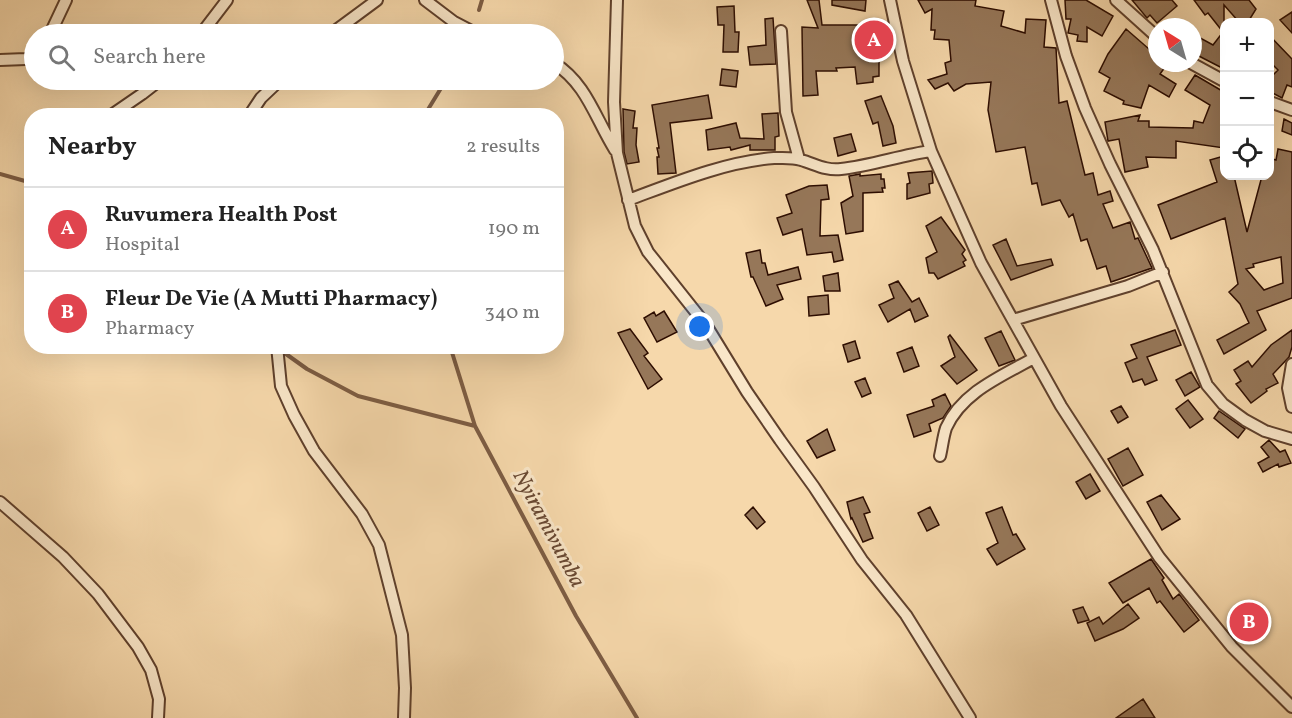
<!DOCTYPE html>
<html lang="en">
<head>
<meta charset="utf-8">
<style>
	body { margin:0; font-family:Vollkorn,serif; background:#f6f6f6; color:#222 }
	.controls { position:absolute; right:18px; top:18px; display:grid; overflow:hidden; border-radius:12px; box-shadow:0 6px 24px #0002 }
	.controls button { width:54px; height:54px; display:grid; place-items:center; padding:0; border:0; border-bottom:2px solid #e0e0e0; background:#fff; color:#222; font:30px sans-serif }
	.compass { position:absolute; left:1148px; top:18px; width:54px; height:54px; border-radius:50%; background:#fff; box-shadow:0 6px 24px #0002; rotate:323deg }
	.you { position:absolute; left:700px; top:327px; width:21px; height:21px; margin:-15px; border:4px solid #fff; border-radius:50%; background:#1a73e8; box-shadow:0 0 0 9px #1a73e833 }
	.badge { display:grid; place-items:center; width:39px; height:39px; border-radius:50%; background:#8f2418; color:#fff; font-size:20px; font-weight:700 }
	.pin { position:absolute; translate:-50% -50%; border:3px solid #fff; box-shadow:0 2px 6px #0006 }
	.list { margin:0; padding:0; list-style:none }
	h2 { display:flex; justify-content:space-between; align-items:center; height:78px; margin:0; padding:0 24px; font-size:26px }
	h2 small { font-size:20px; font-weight:400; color:#767676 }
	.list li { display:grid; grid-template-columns:39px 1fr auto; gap:18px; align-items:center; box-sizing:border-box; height:84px; padding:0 24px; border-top:2px solid #e0e0e0 }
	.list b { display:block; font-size:22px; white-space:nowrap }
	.list p { margin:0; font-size:20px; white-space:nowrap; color:#767676 }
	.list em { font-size:20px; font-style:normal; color:#767676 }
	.icon { flex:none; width:33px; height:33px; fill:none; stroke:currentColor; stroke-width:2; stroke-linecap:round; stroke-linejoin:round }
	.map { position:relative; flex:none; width:1292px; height:718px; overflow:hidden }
	.search { position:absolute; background:#fff; box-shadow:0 6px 24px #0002; left:24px; top:24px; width:540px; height:66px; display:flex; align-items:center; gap:15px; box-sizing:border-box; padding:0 21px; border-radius:33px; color:#767676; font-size:22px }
	.panel { position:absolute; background:#fff; box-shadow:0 6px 24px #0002; left:24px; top:108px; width:540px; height:246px; border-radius:24px }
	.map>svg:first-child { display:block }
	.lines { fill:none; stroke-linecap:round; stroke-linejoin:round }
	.stream { stroke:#7d5d44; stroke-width:4 }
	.building { fill:#967759; stroke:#2d0d01; stroke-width:1.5; fill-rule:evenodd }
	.street-casing { stroke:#5f402c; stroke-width:14 }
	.street { stroke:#f9e6c8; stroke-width:10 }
	.labels { text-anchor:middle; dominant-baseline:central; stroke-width:6; stroke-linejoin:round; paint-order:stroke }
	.water-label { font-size:22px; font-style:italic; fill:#694933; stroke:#f9e6c8 }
</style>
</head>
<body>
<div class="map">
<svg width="1292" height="718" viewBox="0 0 1292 718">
	<rect width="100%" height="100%" fill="#f6d8ab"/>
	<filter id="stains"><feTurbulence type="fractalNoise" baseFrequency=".00333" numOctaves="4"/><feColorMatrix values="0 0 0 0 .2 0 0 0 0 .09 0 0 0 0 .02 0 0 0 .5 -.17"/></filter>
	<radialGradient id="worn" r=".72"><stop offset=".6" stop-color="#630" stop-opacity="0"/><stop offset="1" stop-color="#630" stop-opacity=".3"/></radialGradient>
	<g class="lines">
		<!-- stream -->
		<path class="stream" d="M479,10L482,0
			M424,116L446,80
			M0,174L32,183
			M450,346L475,426L576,616L637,718
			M279,349L307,369L358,396L475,426"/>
	</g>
	<!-- building -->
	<path class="building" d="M807,0H819L822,25H876L877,51L881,50V60L879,61V76L873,77V82L857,84L855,67L836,68L837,71H816L818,95L803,96L802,27L818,28Z
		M832,0H866L865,11L832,5Z
		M918,0H976L975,6L1004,11L1001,26L1025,33L1026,19L1046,20L1044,47L1056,48L1059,103L1067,101L1085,175L1093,173L1098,195L1110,191L1113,201L1103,204L1113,228L1130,222L1135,239L1138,238L1152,268L1111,282L1106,266L1097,269L1087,239L1081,241L1073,214L1069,217L1060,200L1042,205L1037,183L1032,184L1025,147L996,152L988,110L991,82L966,84L954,91L948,83L935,89L928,80L947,74L945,63L951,61L949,40L934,39L935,30H931L932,9L925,13Z
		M1065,0H1086L1113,16L1102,36L1087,27V42L1077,41L1078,35L1068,33L1071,19H1066Z
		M1132,0H1172L1177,6L1157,23L1150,15L1147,18Z
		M1194,0H1249L1256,9L1248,22H1239L1224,5V69L1193,53V34L1213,45L1223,32L1208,13L1205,15Z
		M734,6L735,32H739L738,52H723L724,25H718L717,7Z
		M1292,12V33L1280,20Z
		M773,18L776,64L750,65L748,47L766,45L765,19Z
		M1126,29L1157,56V63H1168L1160,74L1176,84L1169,97L1149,85L1141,108L1123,104L1124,101L1104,91L1110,78L1099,72L1108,54Z
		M1269,35L1292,59V87L1287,85L1282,98L1269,91V79L1278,70L1269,61Z
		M722,69L738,71L736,87L720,85Z
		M1195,75L1224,92V148L1176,141V158L1146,157L1148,167L1125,172L1119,139L1108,141L1105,122L1140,115L1138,121H1149V127L1193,128L1194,121L1203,123L1210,105L1185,90Z
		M708,95L712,118L670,123L676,173L658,174L657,157H659L657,148H659L652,105Z
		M881,96L893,126L896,143L883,146L878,122L873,124L865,101Z
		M623,109L635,111L633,128H637L636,145L639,162L627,164L624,152Z
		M778,113L779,136L775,137V150H750V145L731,150L730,147L708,150L706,130L736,123L740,138L764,139L762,114Z
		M1284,119L1292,123V135L1282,131Z
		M851,134L856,151L838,156L834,138Z
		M1278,149L1292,152V298L1257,311L1266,330L1224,354L1217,340L1249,323L1240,304L1229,292L1238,284L1225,218L1171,239L1158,205L1217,182L1210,160L1224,156V176H1234L1247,232L1262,176H1269V158L1276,160ZM1281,257L1283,283L1264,290L1246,269L1254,267L1253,264Z
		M932,171L933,183L929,184L930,193L907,199V184L910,183L908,173Z
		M860,174V176L881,174V179H884L885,188H882L883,192L863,193V231L846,234L841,203L853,196L849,176Z
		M827,185L829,199L821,200L820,236L838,235L843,260L834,262L832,252L807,255L802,229L783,235L777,218L792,213L786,195L809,186Z
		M941,217L965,250L962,254L966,260L963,262L965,266L938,279L934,273H929L926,258L937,252L926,226Z
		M1006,239L1017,266L1051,259L1053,265L1011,280L993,245Z
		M760,250L762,263H765L768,275L798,267L801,279L777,285L783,299L766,306L753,277H751L746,253Z
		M838,273L840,291H825L823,276Z
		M898,281L912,302L919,298L928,316L915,322L910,309L888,322L879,305L894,298L889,285Z
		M828,295L829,314L809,316L808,297Z
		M664,311L677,332L657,342L644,318L654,312L656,316Z
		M630,329L648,353L644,356L662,379L648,389L618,333Z
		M1175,330L1181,345L1147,357L1157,380L1145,385L1142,379L1133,382L1125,363L1137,358L1131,345Z
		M1292,330V347L1289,357L1273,374L1278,383L1266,389L1267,391L1251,403L1236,384L1241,381L1234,370L1248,361L1252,367L1271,345Z
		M1001,331L1015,360L999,366L985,338Z
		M950,335L977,370L957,384L941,366L955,357L948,337Z
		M855,341L860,358L848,362L843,345Z
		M912,347L919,366L904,372L897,353Z
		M1191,372L1200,387L1185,396L1176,380Z
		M865,378L871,393L862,397L855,382Z
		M945,394L951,406L943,418L929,424L931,431L914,437L907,415L934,406L932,400Z
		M1188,400L1203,419L1190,428L1176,409Z
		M1121,406L1128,417L1118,423L1111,411Z
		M1219,411L1245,429L1238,438L1214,418Z
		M827,429L835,450L817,458L807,441Z
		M1269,440L1280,452L1285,450L1291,463L1279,467L1278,464L1263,472L1258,463L1269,457L1261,447Z
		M1128,448L1143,475L1123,486L1108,459Z
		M1090,474L1100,491L1086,499L1076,482Z
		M1161,495L1180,519L1162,530L1147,502Z
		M863,497L870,512L864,514L873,538L863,542L852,518L851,519L847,502Z
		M753,507L765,522L757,529L745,515Z
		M930,507L939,525L927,531L918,513Z
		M1002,507L1013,535L1016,534L1025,549L997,565L987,549L998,543L986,513Z
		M1151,559L1164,578L1162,580L1173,599L1179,594L1199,620L1184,632L1160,601L1157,603L1149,588L1123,603L1109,583Z
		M1128,604L1139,618L1123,629L1095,641L1087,623L1099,617L1103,624Z
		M1083,607L1089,620L1078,623L1073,610Z
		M1143,699L1155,718H1116Z"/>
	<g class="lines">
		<defs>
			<path id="street" d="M425,0L454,22L477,34
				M617,0L614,102L617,153L635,226L648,252L706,325L747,392L780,440L814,487L862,560L906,615L970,718
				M890,0L903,61L931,151L981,263L1061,406L1159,557L1232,647L1292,707
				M1051,0L1066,56L1085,108L1110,164L1153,250L1207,385L1223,404L1245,420L1265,431L1292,439
				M1116,0L1157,37
				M781,31L786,112L799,159
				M50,34L66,0
				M201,34L227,0
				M331,34L377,0
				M0,60L26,59L34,56
				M554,63C587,84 595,118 615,150
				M1191,63L1224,81
				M1270,102L1292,110
				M110,116L142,94L160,80
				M249,116L261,98L280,80
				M628,200C674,183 724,162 774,158C782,158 793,157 801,160C815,164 826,171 841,169C871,166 901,155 931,151
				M1013,320L1128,286L1163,272
				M277,346L281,386L294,415L314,451L362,514L379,545L402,635L405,688L404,718
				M1292,364L1288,388L1292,407
				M940,456C942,448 943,437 946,428C962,392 1002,376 1034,358
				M0,502L63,557L98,594L138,647L151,670L159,699L158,718"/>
		</defs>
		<!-- street casing -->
		<use href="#street" class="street-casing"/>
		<!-- street -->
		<use href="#street" class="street"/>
	</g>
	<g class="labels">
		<!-- water labels -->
		<g class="water-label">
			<text transform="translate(548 529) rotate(62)">Nyiramivumba</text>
		</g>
	</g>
	<rect width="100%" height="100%" filter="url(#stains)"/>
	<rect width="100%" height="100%" fill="url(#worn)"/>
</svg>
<div class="controls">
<button>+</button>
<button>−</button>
<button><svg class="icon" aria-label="locate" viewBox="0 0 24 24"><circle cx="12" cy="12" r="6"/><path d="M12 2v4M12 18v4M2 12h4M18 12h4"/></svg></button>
</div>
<svg class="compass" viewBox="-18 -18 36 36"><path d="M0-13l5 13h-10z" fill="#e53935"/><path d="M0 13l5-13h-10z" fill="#767676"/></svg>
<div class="you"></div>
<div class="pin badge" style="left:874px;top:40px;background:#e0444e">A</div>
<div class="pin badge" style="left:1249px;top:622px;background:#e0444e">B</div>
<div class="search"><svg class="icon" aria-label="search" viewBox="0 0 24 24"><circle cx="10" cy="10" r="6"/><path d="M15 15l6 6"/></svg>Search here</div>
<section class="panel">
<h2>Nearby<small>2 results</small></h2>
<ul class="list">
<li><span class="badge" style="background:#e0444e">A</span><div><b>Ruvumera Health Post</b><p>Hospital</p></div><em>190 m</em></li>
<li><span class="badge" style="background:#e0444e">B</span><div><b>Fleur De Vie (A Mutti Pharmacy)</b><p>Pharmacy</p></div><em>340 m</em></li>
</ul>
</section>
</div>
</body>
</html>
